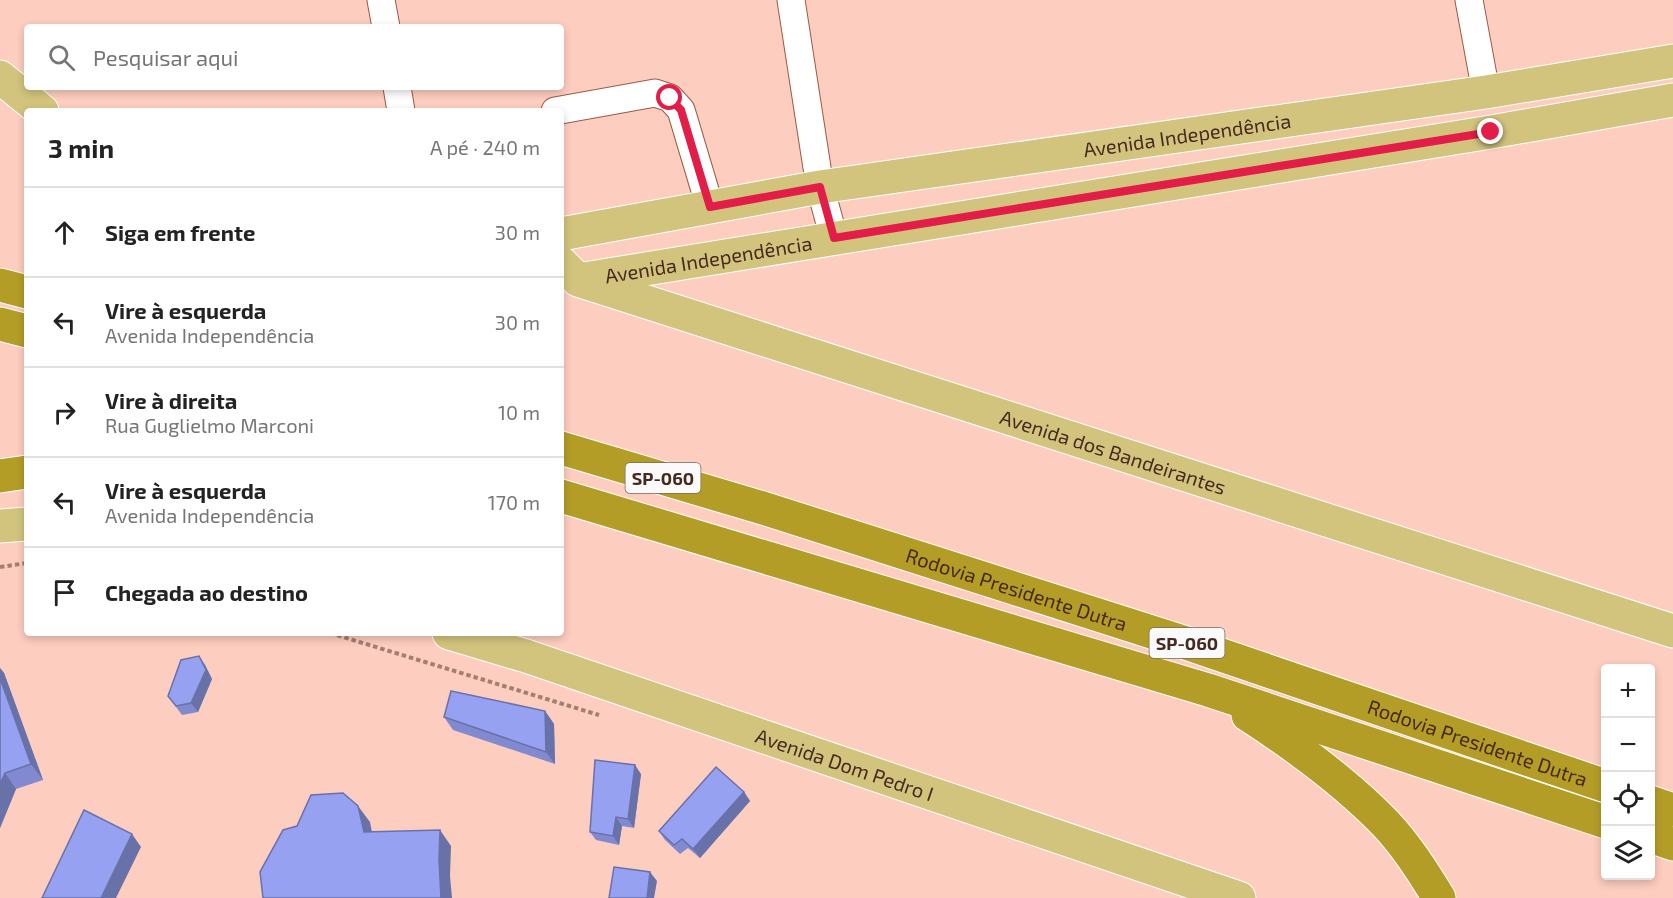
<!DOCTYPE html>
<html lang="pt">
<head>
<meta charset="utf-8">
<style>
	body { margin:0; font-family:"Exo 2",sans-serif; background:#f2f2f2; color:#222 }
	.controls { position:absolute; right:18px; bottom:18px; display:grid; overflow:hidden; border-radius:6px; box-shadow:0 3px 9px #0003 }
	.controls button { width:54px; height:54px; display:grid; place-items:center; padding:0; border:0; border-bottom:2px solid #e0e0e0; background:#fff; color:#222; font:30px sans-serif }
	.stop { position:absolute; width:18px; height:18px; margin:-14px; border:4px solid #e11d48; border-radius:50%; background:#fff }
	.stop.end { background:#e11d48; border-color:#fff; box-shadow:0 2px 6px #0008 }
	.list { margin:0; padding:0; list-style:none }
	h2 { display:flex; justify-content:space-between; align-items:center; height:78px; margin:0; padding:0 24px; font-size:26px }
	h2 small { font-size:20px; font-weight:400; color:#767676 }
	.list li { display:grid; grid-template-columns:39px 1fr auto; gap:18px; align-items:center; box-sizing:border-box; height:90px; padding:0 24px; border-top:2px solid #e0e0e0 }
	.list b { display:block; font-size:22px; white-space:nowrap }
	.list p { margin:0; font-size:20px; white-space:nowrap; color:#767676 }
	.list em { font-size:20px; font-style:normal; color:#767676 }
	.icon { flex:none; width:33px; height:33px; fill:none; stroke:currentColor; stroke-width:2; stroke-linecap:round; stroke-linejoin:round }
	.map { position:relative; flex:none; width:1673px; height:898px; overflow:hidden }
	.search { position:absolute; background:#fff; box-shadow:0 3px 9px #0003; left:24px; top:24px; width:540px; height:66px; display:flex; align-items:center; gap:15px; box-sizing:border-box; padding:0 21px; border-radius:6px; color:#767676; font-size:22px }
	.panel { position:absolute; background:#fff; box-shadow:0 3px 9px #0003; left:24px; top:108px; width:540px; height:528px; border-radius:6px }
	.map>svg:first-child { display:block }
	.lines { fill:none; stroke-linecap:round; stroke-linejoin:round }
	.minor-casing { stroke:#9e5944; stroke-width:29 }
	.major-casing { stroke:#fff; stroke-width:35 }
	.highway-casing { stroke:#fff; stroke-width:35 }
	.path { stroke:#a57e72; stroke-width:4; stroke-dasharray:4.5 3; stroke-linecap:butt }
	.minor { stroke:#fff; stroke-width:27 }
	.major { stroke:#d2c47d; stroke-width:33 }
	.highway { stroke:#b49d26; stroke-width:33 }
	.wall { fill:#818ad0 }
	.shaded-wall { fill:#6971a9 }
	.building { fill:#96a1f2; stroke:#6971a9; stroke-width:1.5 }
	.route { stroke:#e11d48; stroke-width:8 }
	.labels { text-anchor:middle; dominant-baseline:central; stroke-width:5; stroke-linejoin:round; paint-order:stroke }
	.shield { fill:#fafafa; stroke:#7d6861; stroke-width:1.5 }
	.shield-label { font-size:18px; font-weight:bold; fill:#472920 }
	.street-label { font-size:20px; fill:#472920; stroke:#fafafa }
</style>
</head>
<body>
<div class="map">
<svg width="1673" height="898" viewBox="0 0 1673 898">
	<rect width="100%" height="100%" fill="#fdcdbf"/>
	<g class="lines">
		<defs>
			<path id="minor" d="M381,0L386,27
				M791,0L820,187L834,238
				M1469,0L1486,92
				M397,87L401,111
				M555,111L655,93L670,98L681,110L710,207"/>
			<g id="major">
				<path d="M0,77L42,111"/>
				<path id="s1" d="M561,234L820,187L1486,92L1673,61"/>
				<path id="s2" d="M561,263L578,280L1673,631"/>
				<path id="s3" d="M584,279L1491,132L1673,100"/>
				<path d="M0,526L27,524"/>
				<path id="s4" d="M449,633L526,656L1239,898"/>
			</g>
			<g id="highway">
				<path d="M0,285L27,292"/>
				<path d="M0,324L27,331"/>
				<path id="s5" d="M561,448L766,509L1186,643L1606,786"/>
				<path d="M0,476L27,472"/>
				<path d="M561,496L1208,690L1606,822"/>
				<path d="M1248,715C1296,746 1345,782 1385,823C1406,845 1423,872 1439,898"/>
				<path d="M1650,802L1673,810"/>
				<path d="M1650,836L1673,844"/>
			</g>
		</defs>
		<!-- minor casing -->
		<use href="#minor" class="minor-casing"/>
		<!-- major casing -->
		<use href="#major" class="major-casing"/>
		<!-- highway casing -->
		<use href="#highway" class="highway-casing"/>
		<!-- path -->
		<path class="path" d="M0,567L27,563
			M330,633L599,715"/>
		<!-- minor -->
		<use href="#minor" class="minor"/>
		<!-- major -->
		<use href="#major" class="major"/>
		<!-- highway -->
		<use href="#highway" class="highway"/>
	</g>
	<!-- wall -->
	<path class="wall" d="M199,656L205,665L212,679L198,712L182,715L168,696Z
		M0,668L4,673L43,780L16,789L0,828Z
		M545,711L554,724L555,764L453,730L444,717Z
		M641,774L634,828L622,826L619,845L596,840L590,832Z
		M744,792L750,801L700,858L688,848L680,854L665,840L659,831Z"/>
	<!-- shaded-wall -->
	<path class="shaded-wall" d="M199,656L205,665L212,679L198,712L191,703Z
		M0,668L4,673L43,780L31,764L0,678Z
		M545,711L554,724L555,764L546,752Z
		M635,765L641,774L634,828L628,819Z
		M5,773L16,789L0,828V784Z
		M744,792L750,801L700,858L693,849Z
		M358,806L370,822L375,848L364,832Z
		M616,817L622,826L619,845L613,836Z
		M440,830L451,846L450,876L452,898H441L439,860Z
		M132,834L141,847L116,898H101Z
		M650,872L657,881L654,898H647Z"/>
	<!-- building -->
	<path class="building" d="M199,656L206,670L191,703L176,706L168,696L181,660Z
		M0,678L31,764L5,773L0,784Z
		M451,691L545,711L546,752L444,717Z
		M595,760L635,765L628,819L616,817L613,836L590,832Z
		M716,767L744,792L693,849L682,839L674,845L659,831Z
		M343,793L358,806L364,832L440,830L439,860L441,898H263L260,872L283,830L297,826L311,795Z
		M84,810L132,834L101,898H42Z
		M614,867L650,872L647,898H609Z"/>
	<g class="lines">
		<!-- route -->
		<path class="route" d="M670,98L681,110L710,207L820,187L834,238L1491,132"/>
	</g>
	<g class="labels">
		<!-- shield labels -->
		<g class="shield">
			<rect x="625.5" y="463" width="75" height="30" rx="4.5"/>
			<rect x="1149.5" y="628" width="75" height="30" rx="4.5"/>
		</g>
		<g class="shield-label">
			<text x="663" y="478">SP-060</text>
			<text x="1187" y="643">SP-060</text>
		</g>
		<!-- street labels -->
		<g class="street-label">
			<text stroke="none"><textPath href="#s1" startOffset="634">Avenida Independência</textPath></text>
			<text stroke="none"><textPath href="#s3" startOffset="126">Avenida Independência</textPath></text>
			<text stroke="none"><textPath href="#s2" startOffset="586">Avenida dos Bandeirantes</textPath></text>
			<text stroke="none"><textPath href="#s5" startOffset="477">Rodovia Presidente Dutra</textPath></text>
			<text stroke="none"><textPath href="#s5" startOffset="963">Rodovia Presidente Dutra</textPath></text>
			<text stroke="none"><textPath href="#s4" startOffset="417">Avenida Dom Pedro I</textPath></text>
		</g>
	</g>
</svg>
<div class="controls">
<button>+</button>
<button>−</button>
<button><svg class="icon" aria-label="locate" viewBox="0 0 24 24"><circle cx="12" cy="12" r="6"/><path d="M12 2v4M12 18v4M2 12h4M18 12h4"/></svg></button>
<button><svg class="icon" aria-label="layers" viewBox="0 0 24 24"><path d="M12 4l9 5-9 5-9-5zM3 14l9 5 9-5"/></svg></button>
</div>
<div class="stop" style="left:670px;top:98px"></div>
<div class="stop end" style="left:1491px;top:132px"></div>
<div class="search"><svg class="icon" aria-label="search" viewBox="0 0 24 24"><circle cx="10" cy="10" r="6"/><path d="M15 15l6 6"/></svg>Pesquisar aqui</div>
<section class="panel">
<h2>3 min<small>A pé · 240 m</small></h2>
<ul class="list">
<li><svg class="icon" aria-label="ahead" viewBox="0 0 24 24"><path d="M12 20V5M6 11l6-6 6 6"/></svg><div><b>Siga em frente</b></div><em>30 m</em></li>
<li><svg class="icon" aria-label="left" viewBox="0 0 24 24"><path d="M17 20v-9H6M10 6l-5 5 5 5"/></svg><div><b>Vire à esquerda</b><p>Avenida Independência</p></div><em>30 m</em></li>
<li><svg class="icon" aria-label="right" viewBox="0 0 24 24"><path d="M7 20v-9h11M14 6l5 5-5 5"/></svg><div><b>Vire à direita</b><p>Rua Guglielmo Marconi</p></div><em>10 m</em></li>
<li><svg class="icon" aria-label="left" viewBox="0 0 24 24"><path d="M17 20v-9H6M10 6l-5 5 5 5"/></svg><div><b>Vire à esquerda</b><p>Avenida Independência</p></div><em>170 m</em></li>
<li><svg class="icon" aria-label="arrive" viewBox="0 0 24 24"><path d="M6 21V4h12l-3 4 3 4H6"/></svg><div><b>Chegada ao destino</b></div></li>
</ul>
</section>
</div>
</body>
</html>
